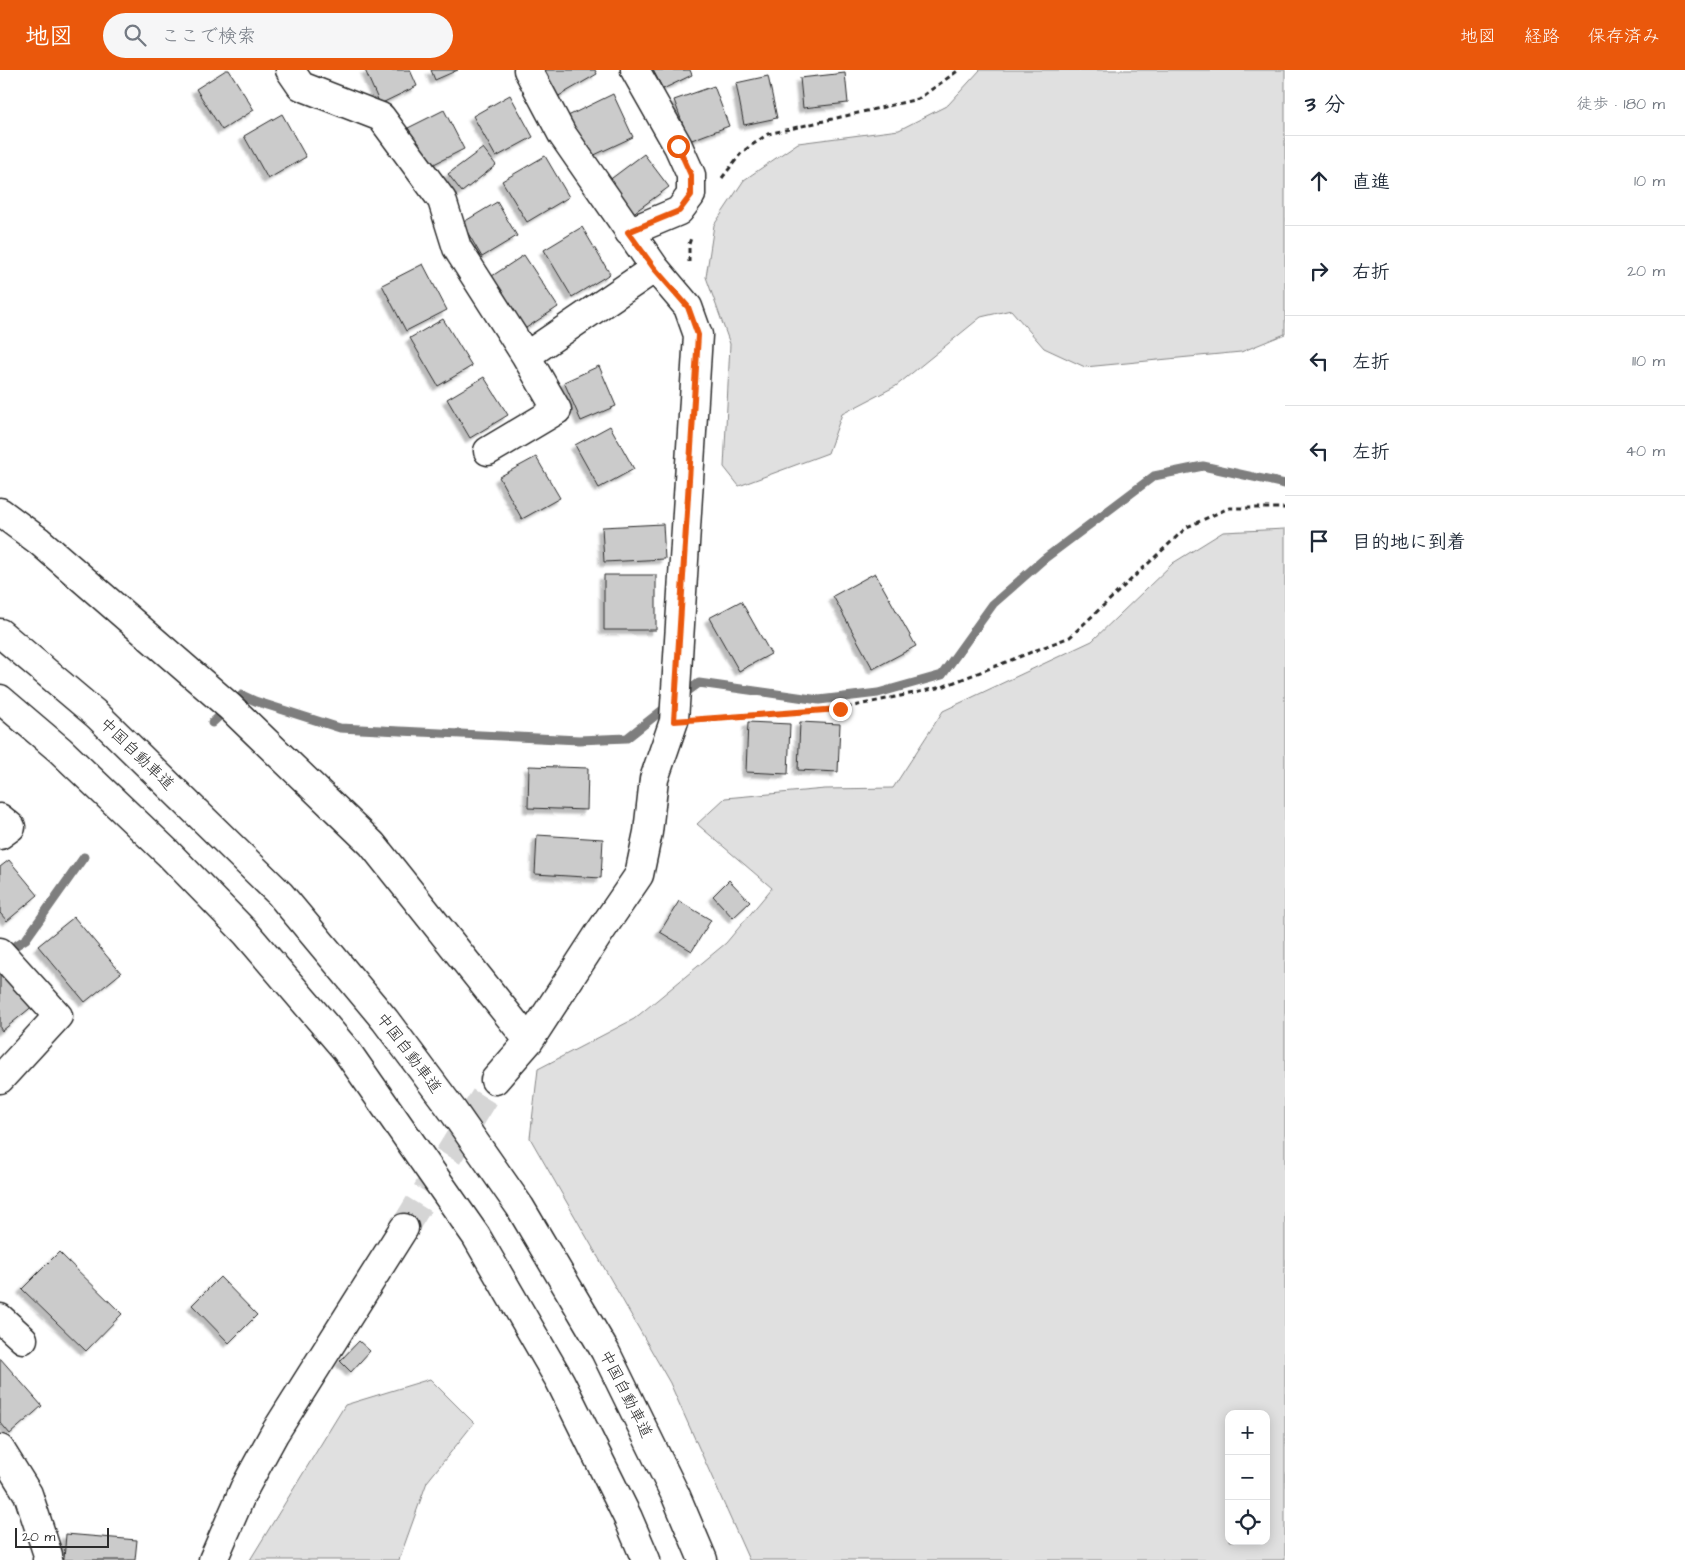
<!DOCTYPE html>
<html lang="ja">
<head>
<meta charset="utf-8">
<style>
	body { margin:0; font-family:"Architects Daughter","Klee One",sans-serif; background:#f6f6f7; color:#1f2937 }
	.controls { position:absolute; right:15px; bottom:15px; display:grid; overflow:hidden; border-radius:10px; box-shadow:0 2px 12px #0003 }
	.controls button { width:45px; height:45px; display:grid; place-items:center; padding:0; border:0; border-bottom:1px solid #e0e1e3; background:#fff; color:#1f2937; font:25px sans-serif }
	.scale { position:absolute; left:15px; bottom:12px; width:94px; box-sizing:border-box; padding-left:5px; border:2px solid #2b2b2b; border-top:0; font-size:14px; line-height:18px; white-space:nowrap; color:#2b2b2b; -webkit-text-stroke:4px #fff; paint-order:stroke }
	.stop { position:absolute; width:15px; height:15px; margin:-11px; border:4px solid #ea580c; border-radius:50%; background:#fff }
	.stop.end { background:#ea580c; border-color:#fff; box-shadow:0 1px 5px #0008 }
	.list { margin:0; padding:0; list-style:none }
	h2 { display:flex; justify-content:space-between; align-items:center; height:65px; margin:0; padding:0 20px; font-size:21px }
	h2 small { font-size:16px; font-weight:400; color:#747a83 }
	.list li { display:grid; grid-template-columns:32px 1fr auto; gap:15px; align-items:center; box-sizing:border-box; height:90px; padding:0 20px; border-top:1px solid #e0e1e3 }
	.list b { display:block; font-size:19px; white-space:nowrap }
	.list em { font-size:16px; font-style:normal; color:#747a83 }
	.icon { flex:none; width:28px; height:28px; fill:none; stroke:currentColor; stroke-width:2; stroke-linecap:round; stroke-linejoin:round }
	.map { position:relative; flex:none; width:1285px; height:1490px; overflow:hidden }
	header { display:flex; align-items:center; gap:30px; box-sizing:border-box; height:70px; padding:0 25px; background:#ea580c; color:#fff }
	header strong { font-size:24px }
	nav { display:flex; gap:28px; margin-inline-start:auto; font-size:18px }
	.search { width:350px; height:45px; background:#f6f6f7; display:flex; align-items:center; gap:12px; box-sizing:border-box; padding:0 18px; border-radius:28px; color:#747a83; font-size:19px }
	main { display:flex }
	aside { flex:1; background:#fff }
	.map>svg:first-child { display:block }
	.green { fill:#e0e0e0; stroke:#868686; fill-rule:evenodd }
	.lines { fill:none; stroke-linecap:round; stroke-linejoin:round }
	.stream { stroke:#7e7e7e; stroke-width:9 }
	.building { fill:#cbcbcb; stroke:#2b2b2b; filter:url(#shadow) }
	.street-tunnel { stroke:#d5d5d5; stroke-width:28; stroke-dasharray:28 14; stroke-linecap:butt }
	.street-casing { stroke:#2b2b2b; stroke-width:31 }
	.highway-casing { stroke:#2b2b2b; stroke-width:31 }
	.path { stroke:#2b2b2b; stroke-width:3; stroke-dasharray:5 4; stroke-linecap:butt }
	.street { stroke:#fff; stroke-width:28 }
	.highway { stroke:#fff; stroke-width:28 }
	.route { stroke:#ea580c; stroke-width:6 }
	.labels { text-anchor:middle; dominant-baseline:central; stroke-width:5; stroke-linejoin:round; paint-order:stroke }
	.street-label { font-size:16px; fill:#2b2b2b; stroke:#fff }
</style>
</head>
<body>
<header>
<strong>地図</strong>
<div class="search"><svg class="icon" aria-label="search" viewBox="0 0 24 24"><circle cx="10" cy="10" r="6"/><path d="M15 15l6 6"/></svg>ここで検索</div>
<nav><a>地図</a><a>経路</a><a>保存済み</a></nav>
</header>
<main>
<div class="map">
<svg width="1285" height="1490" viewBox="0 0 1285 1490">
	<defs>
		<filter id="shadow"><feDropShadow dx="-4.5" dy="4.5" stdDeviation="1" flood-color="#0004"/></filter>
	</defs>
	<rect width="100%" height="100%" fill="#fff"/>
	<filter id="ink" filterUnits="userSpaceOnUse"><feTurbulence type="fractalNoise" baseFrequency=".02" numOctaves="2"/><feDisplacementMap in="SourceGraphic" scale="10" xChannelSelector="R" yChannelSelector="G"/><feConvolveMatrix kernelMatrix="1 2 1 2 8 2 1 2 1" color-interpolation-filters="sRGB"/></filter>
	<g filter="url(#ink)">
		<!-- green -->
		<path class="green" d="M980,0H1285V264L1241,282L1085,297L1044,278L1011,240L981,247L896,316L842,344L828,383L739,416L724,397L730,274L706,207L714,155L744,110L798,73L899,60L948,35Z
			M1285,459V1490H749L670,1313L530,1068L538,999L634,949L726,873L772,818L697,754L725,728L825,719L893,718L943,641L1092,571L1173,493L1223,462ZM1229,1344H1266V1471H1229Z
			M430,1309L474,1353L427,1412L399,1490H250L345,1335Z"/>
		<g class="lines">
			<!-- stream -->
			<path class="stream" d="M681,626L699,613L819,630L878,623L942,605L993,534L1044,489L1154,406L1203,396L1285,414
				M212,653L242,625L255,631L340,658L579,670L627,668L670,634
				M4,883L26,869L84,787"/>
		</g>
		<!-- building -->
		<path class="building" d="M226,0H229L254,40L222,60L196,19Z
			M365,0H410L417,16L380,34Z
			M431,0H458L435,10Z
			M542,0H595L597,4L557,27Z
			M653,0H690L692,5L663,19Z
			M845,3L848,33L803,38L800,8Z
			M768,6L777,48L744,55L736,13Z
			M714,16L729,56L689,71L674,30Z
			M613,24L633,67L588,88L568,46Z
			M510,25L533,67L496,87L473,46Z
			M444,40L464,79L428,97L408,58Z
			M282,44L306,87L268,109L244,66Z
			M483,78L496,95L462,122L448,104Z
			M644,84L669,117L628,147L604,114Z
			M545,86L569,127L527,152L502,111Z
			M497,132L517,166L482,187L462,153Z
			M582,157L610,204L572,227L544,180Z
			M524,185L558,237L523,260L489,208Z
			M423,194L447,240L406,261L382,215Z
			M443,249L472,296L438,316L410,268Z
			M599,296L616,336L581,351L564,312Z
			M484,307L508,345L470,368L447,329Z
			M610,356L634,399L599,418L575,375Z
			M536,387L560,428L522,449L499,407Z
			M663,454L665,489L604,492L602,457Z
			M875,503L916,576L873,599L833,526Z
			M604,505H656V560H604Z
			M741,531L771,584L739,601L709,548Z
			M748,652L790,654L788,704L746,702Z
			M800,652L840,654L838,702L798,700Z
			M529,696L588,698L587,740L528,738Z
			M537,765L603,769L601,808L535,804Z
			M9,790L38,825L7,851L0,843V797Z
			M729,810L750,832L733,848L713,826Z
			M679,831L711,850L692,881L660,862Z
			M74,847L121,903L85,932L38,876Z
			M0,893L34,935L2,961L0,958Z
			M59,1182L122,1244L86,1281L22,1219Z
			M220,1207L257,1245L229,1273L192,1235Z
			M359,1271L370,1281L351,1302L340,1291Z
			M0,1288L42,1336L10,1364L0,1352Z
			M66,1464L137,1470L135,1490H64Z"/>
		<g class="lines">
			<!-- street-tunnel -->
			<path class="street-tunnel" d="M404,1158L495,1010"/>
			<defs>
				<path id="street" d="M290,0L301,16L381,47L442,130L457,178L526,286L655,198
					M629,162L679,141L691,125V105L678,76L635,0
					M488,381L557,340L526,286
					M0,442L39,471L230,637L372,774L529,971
					M0,748L11,757L0,765
					M0,882L58,946L0,1009
					M495,1010L529,971L600,862L639,805L648,762L654,709L674,651L698,265L688,237L655,198L562,64L528,0
					M0,1248L23,1269
					M0,1379L28,1424L48,1485L47,1490
					M213,1490L244,1419L274,1364L404,1158"/>
				<path id="highway" d="M0,563L97,645L280,824L385,950L453,1041L520,1137L605,1281L676,1426L703,1490
					M0,629L60,680L168,783L246,863L346,980L476,1166L560,1311L628,1448L646,1490"/>
			</defs>
			<!-- street casing -->
			<use href="#street" class="street-casing"/>
			<!-- highway casing -->
			<use href="#highway" class="highway-casing"/>
			<!-- path -->
			<path class="path" d="M722,108L742,82L768,64L918,29L959,0
				M689,192V174L691,168
				M703,649L840,639L942,617L1070,567L1187,457L1229,438H1285"/>
			<!-- street -->
			<use href="#street" class="street"/>
			<!-- highway -->
			<use href="#highway" class="highway"/>
		</g>
	</g>
	<g class="lines" filter="url(#ink)">
		<!-- route -->
		<path class="route" d="M678,76L691,105V125L679,141L628,162L654,198L688,237L698,265L674,651L840,639"/>
	</g>
	<g class="labels">
		<!-- street labels -->
		<g class="street-label">
			<text transform="translate(137 684) rotate(44)">中国自動車道</text>
			<text transform="translate(409 983) rotate(53)">中国自動車道</text>
			<text transform="translate(626 1324) rotate(63)">中国自動車道</text>
		</g>
	</g>
</svg>
<div class="controls">
<button>+</button>
<button>−</button>
<button><svg class="icon" aria-label="locate" viewBox="0 0 24 24"><circle cx="12" cy="12" r="6"/><path d="M12 2v4M12 18v4M2 12h4M18 12h4"/></svg></button>
</div>
<div class="scale">20 m</div>
<div class="stop" style="left:678px;top:76px"></div>
<div class="stop end" style="left:840px;top:639px"></div>
</div>
<aside>
<h2>3 分<small>徒歩 · 180 m</small></h2>
<ul class="list">
<li><svg class="icon" aria-label="ahead" viewBox="0 0 24 24"><path d="M12 20V5M6 11l6-6 6 6"/></svg><div><b>直進</b></div><em>10 m</em></li>
<li><svg class="icon" aria-label="right" viewBox="0 0 24 24"><path d="M7 20v-9h11M14 6l5 5-5 5"/></svg><div><b>右折</b></div><em>20 m</em></li>
<li><svg class="icon" aria-label="left" viewBox="0 0 24 24"><path d="M17 20v-9H6M10 6l-5 5 5 5"/></svg><div><b>左折</b></div><em>110 m</em></li>
<li><svg class="icon" aria-label="left" viewBox="0 0 24 24"><path d="M17 20v-9H6M10 6l-5 5 5 5"/></svg><div><b>左折</b></div><em>40 m</em></li>
<li><svg class="icon" aria-label="arrive" viewBox="0 0 24 24"><path d="M6 21V4h12l-3 4 3 4H6"/></svg><div><b>目的地に到着</b></div></li>
</ul>
</aside>
</main>
</body>
</html>
